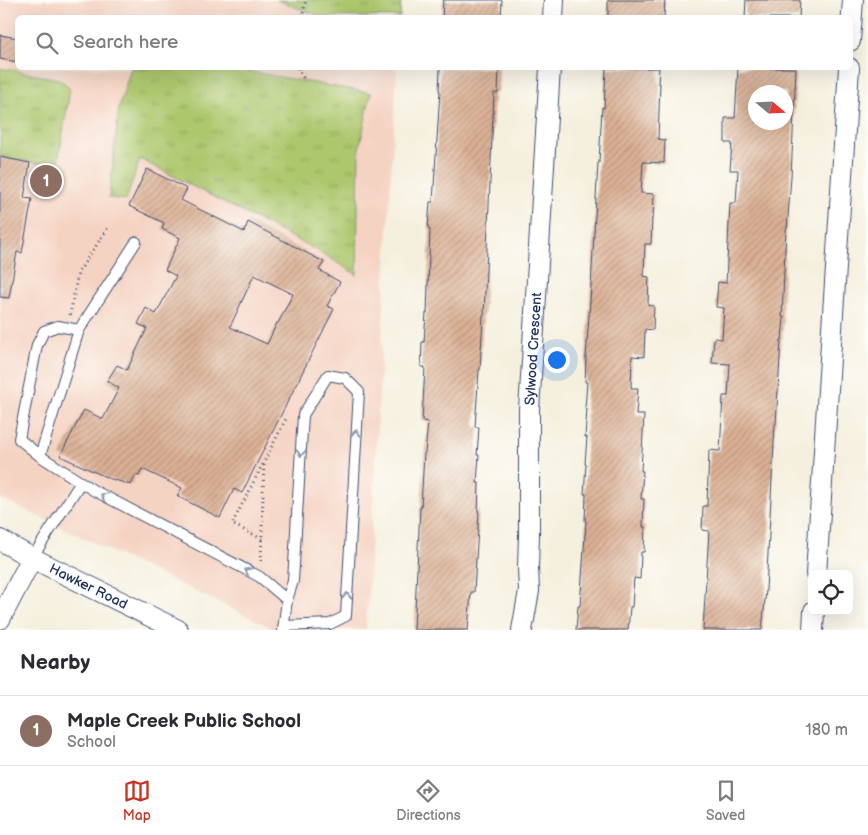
<!DOCTYPE html>
<html lang="en">
<head>
<meta charset="utf-8">
<style>
	body { margin:0; font-family:"Balsamiq Sans",sans-serif; background:#f2f2f3; color:#2b2b33 }
	.controls { position:absolute; right:15px; bottom:15px; display:grid; overflow:hidden; border-radius:8px; box-shadow:0 5px 20px #0002 }
	.controls button { width:45px; height:45px; display:grid; place-items:center; padding:0; border:0; border-bottom:1px solid #e1e1e2; background:#fff; color:#2b2b33; font:25px sans-serif }
	.compass { position:absolute; left:748px; top:85px; width:45px; height:45px; border-radius:50%; background:#fff; box-shadow:0 5px 20px #0002; rotate:109deg }
	.you { position:absolute; left:556px; top:359px; width:18px; height:18px; margin:-12px; border:4px solid #fff; border-radius:50%; background:#1a73e8; box-shadow:0 0 0 8px #1a73e833 }
	.badge { display:grid; place-items:center; width:32px; height:32px; border-radius:50%; background:#c8321e; color:#fff; font-size:16px; font-weight:700 }
	.pin { position:absolute; translate:-50% -50%; border:2px solid #fff; box-shadow:0 1px 5px #0006 }
	.list { margin:0; padding:0; list-style:none }
	h2 { display:flex; justify-content:space-between; align-items:center; height:65px; margin:0; padding:0 20px; font-size:21px }
	h2 small { font-size:16px; font-weight:400; color:#7c7c81 }
	.list li { display:grid; grid-template-columns:32px 1fr auto; gap:15px; align-items:center; box-sizing:border-box; height:70px; padding:0 20px; border-top:1px solid #e1e1e2 }
	.list b { display:block; font-size:19px; white-space:nowrap }
	.list p { margin:0; font-size:16px; white-space:nowrap; color:#7c7c81 }
	.list em { font-size:16px; font-style:normal; color:#7c7c81 }
	.icon { flex:none; width:28px; height:28px; fill:none; stroke:currentColor; stroke-width:2; stroke-linecap:round; stroke-linejoin:round }
	.map { position:relative; flex:none; width:868px; height:630px; overflow:hidden }
	.search { position:absolute; background:#fff; box-shadow:0 5px 20px #0002; left:15px; right:15px; top:15px; height:55px; display:flex; align-items:center; gap:12px; box-sizing:border-box; padding:0 18px; border-radius:8px; color:#7c7c81; font-size:19px }
	.sheet { height:135px; background:#fff }
	nav { display:flex; justify-content:space-around; align-items:center; box-sizing:border-box; height:70px; border-top:1px solid #e1e1e2; background:#fff; font-size:14px; color:#7c7c81 }
	nav a { display:grid; justify-items:center; gap:2px }
	nav .on { color:#c8321e }
	.map>svg:first-child { display:block }
	.built { fill:#f5d3c2 }
	.park { fill:url(#park-tufts); stroke:#647b66 }
	.building { fill:url(#building-hatch); fill-rule:evenodd }
	.lines { fill:none; stroke-linecap:round; stroke-linejoin:round }
	.lane-casing { stroke:#3c4c71; stroke-width:12 }
	.street-casing { stroke:#3c4c71; stroke-width:22 }
	.path { stroke:#3c4c71; stroke-width:3; stroke-dasharray:1 4; stroke-linecap:butt }
	.lane { stroke:#fff; stroke-width:10 }
	.street { stroke:#fff; stroke-width:20 }
	.oneway { stroke:#8d97ae }
	.labels { text-anchor:middle; dominant-baseline:central; stroke-width:5; stroke-linejoin:round; paint-order:stroke }
	.street-label { font-size:14px; fill:#1b2f5e; stroke:#fdfcf7 }
</style>
</head>
<body>
<div class="map">
<svg width="868" height="630" viewBox="0 0 868 630">
	<defs>
		<pattern id="park-tufts" width="24" height="20" patternUnits="userSpaceOnUse" patternTransform="scale(1.25)"><rect width="24" height="20" fill="#adc76d"/><path d="M3 7l-1-3M5 7V3M7 7l1-3M15 17l-1-3M17 17v-4M19 17l1-3" fill="none" stroke="#94ab61"/></pattern>
		<pattern id="building-hatch" width="6" height="6" patternUnits="userSpaceOnUse" patternTransform="scale(1.25)"><rect width="6" height="6" fill="#dcb194"/><path d="M-1 1l2-2M0 6l6-6M5 7l2-2" fill="none" stroke="#b2907c"/></pattern>
	</defs>
	<rect width="100%" height="100%" fill="#fdfcf7"/>
	<filter id="ink" filterUnits="userSpaceOnUse"><feTurbulence type="fractalNoise" baseFrequency=".02" numOctaves="2"/><feDisplacementMap in="SourceGraphic" scale="10" xChannelSelector="R" yChannelSelector="G"/><feConvolveMatrix kernelMatrix="1 2 1 2 8 2 1 2 1" color-interpolation-filters="sRGB"/></filter>
	<filter id="wash" filterUnits="userSpaceOnUse"><feTurbulence type="fractalNoise" baseFrequency=".0096" numOctaves="4" result="noise"/><feDisplacementMap in="SourceGraphic" scale="20" xChannelSelector="R" yChannelSelector="G"/><feGaussianBlur stdDeviation="1.12" result="paint"/><feColorMatrix in="noise" values="0 0 0 0 0 0 0 0 0 0 0 0 0 0 0 0 0 1.4 0 .05"/><feComposite in="paint" operator="in"/></filter>
	<g filter="url(#wash)">
		<rect width="100%" height="100%" fill="#f5f0de"/>
		<!-- built -->
		<path class="built" d="M0,0H277L322,17L18,18V68H397L366,630L274,629L0,498Z"/>
		<!-- park -->
		<path class="park" d="M277,0H401L400,17H322Z
			M0,68L58,79L67,85L70,90L57,167L0,156Z
			M131,68H229L371,93L359,149L357,275L322,253L140,159L126,200L109,198L119,107Z"/>
		<g id="blocks">
			<!-- building -->
			<path class="building" d="M443,0H502L501,18H442Z
				M608,0H665L664,18H608Z
				M746,0H800L799,18H745Z
				M0,35L18,38V62L0,59Z
				M440,68H499L498,93H494L484,315H483L480,370H479L475,427H479L477,455H479L477,483H479L478,512H479L474,592H471L468,630H414L420,508H421L424,453H425L428,422L422,421L425,367H421L422,342H424L426,313H427L430,229L428,228L430,202H433L440,91H439Z
				M606,68H659L658,83H660L658,139L665,140L664,163L643,162L641,193L654,194L653,218H652L651,244H645L644,276L649,277L648,305L654,306L653,330L645,329L644,357L632,356L631,388H638L636,415H644L641,471H643L641,499H644L643,527H645L644,552H641L640,579L634,578L632,607H630L628,630H576L578,606H580L586,521H585L586,494H584L586,464H585L587,437H585L587,409H585L587,382H585L586,358L591,286L598,163H599L602,107L604,108Z
				M738,68H796L791,177L787,229H786L782,317H784L782,340H781L776,424H775L766,590L762,630H703L709,531L702,530L703,506H707L709,450L720,451L723,396H728L730,364L712,363L714,338L722,339L724,308L716,307L718,282L726,283L730,203H736L738,170H730L732,143H725V118H735ZM756,92H786V122H756Z
				M0,157L30,163L24,198L32,199L22,253L17,252L9,298L0,297Z
				M147,169L187,189L181,200L244,232L248,222L324,262L319,270L340,282L327,306L334,309L242,493L234,489L220,518L177,496L182,488L142,469L139,476L136,475L131,485L108,478L60,456L84,410L103,419L119,388L107,381L117,365L127,370L147,328L138,324L146,308L156,314L176,276L165,270L180,238L162,229L164,223L129,206ZM254,275L293,294L278,323H277L267,344L230,327Z"/>
		</g>
	</g>
	<g filter="url(#ink)">
		<use href="#blocks" fill-opacity="0" stroke="#3c4c71" stroke-width="1"/>
		<g class="lines">
			<defs>
				<path id="lane" d="M136,242L79,330L40,456L93,490L260,577L287,600
					M40,456L19,439L37,345L44,331L58,326L79,330
					M32,558L81,482
					M283,630L287,600L293,581L303,415L328,375L345,378L359,392L346,616L330,624L285,626"/>
				<g id="street">
					<path d="M553,18L554,0"/>
					<path d="M850,41L853,0"/>
					<path id="s1" d="M0,540L32,558L178,630"/>
					<path d="M816,574L849,68"/>
					<path d="M0,619L32,558"/>
					<path id="s2" d="M522,630L529,591L528,567L529,535V410L550,68"/>
					<path d="M813,630L814,611"/>
				</g>
			</defs>
			<!-- lane casing -->
			<use href="#lane" class="lane-casing"/>
			<!-- street casing -->
			<use href="#street" class="street-casing"/>
			<!-- path -->
			<path class="path" d="M302,18L306,0
				M298,68L305,81
				M70,315L78,273L109,226
				M262,539L232,524L286,419
				M261,561L264,463"/>
			<!-- lane -->
			<use href="#lane" class="lane"/>
			<!-- street -->
			<use href="#street" class="street"/>
		</g>
		<!-- one-way arrows -->
		<defs><path id="oneway-chevron" d="M-2-3.5L2.5 0L-2 3.5" fill="none" stroke-width="1.6" stroke-linecap="round" stroke-linejoin="round" transform="scale(1.25)"/></defs>
		<g class="oneway">
			<use href="#oneway-chevron" transform="translate(356 433) rotate(-87)"/>
			<use href="#oneway-chevron" transform="translate(301 453) rotate(94)"/>
			<use href="#oneway-chevron" transform="translate(104 496) rotate(-152)"/>
			<use href="#oneway-chevron" transform="translate(248 571) rotate(-152)"/>
			<use href="#oneway-chevron" transform="translate(347 596) rotate(-87)"/>
		</g>
	</g>
	<g class="labels">
		<!-- street labels -->
		<g class="street-label">
			<text stroke="none"><textPath href="#s2" startOffset="282">Sylwood Crescent</textPath></text>
			<text stroke="none"><textPath href="#s1" startOffset="100">Hawker Road</textPath></text>
		</g>
	</g>
</svg>
<div class="controls">
<button><svg class="icon" aria-label="locate" viewBox="0 0 24 24"><circle cx="12" cy="12" r="6"/><path d="M12 2v4M12 18v4M2 12h4M18 12h4"/></svg></button>
</div>
<svg class="compass" viewBox="-18 -18 36 36"><path d="M0-13l5 13h-10z" fill="#e53935"/><path d="M0 13l5-13h-10z" fill="#7c7c81"/></svg>
<div class="you"></div>
<div class="pin badge" style="left:46px;top:181px;background:#8d6e63">1</div>
<div class="search"><svg class="icon" aria-label="search" viewBox="0 0 24 24"><circle cx="10" cy="10" r="6"/><path d="M15 15l6 6"/></svg>Search here</div>
</div>
<section class="sheet">
<h2>Nearby<small></small></h2>
<ul class="list">
<li><span class="badge" style="background:#8d6e63">1</span><div><b>Maple Creek Public School</b><p>School</p></div><em>180 m</em></li>
</ul>
</section>
<nav>
<a class="on"><svg class="icon" aria-label="map" viewBox="0 0 24 24"><path d="M3 6l6-2 6 2 6-2v14l-6 2-6-2-6 2zM9 4v14M15 6v14"/></svg>Map</a>
<a><svg class="icon" aria-label="directions" viewBox="0 0 24 24"><path d="M12 3l9 9-9 9-9-9zM9 14v-3h6M13 9l2 2-2 2"/></svg>Directions</a>
<a><svg class="icon" aria-label="saved" viewBox="0 0 24 24"><path d="M7 4h10v16l-5-4-5 4z"/></svg>Saved</a>
</nav>
</body>
</html>
